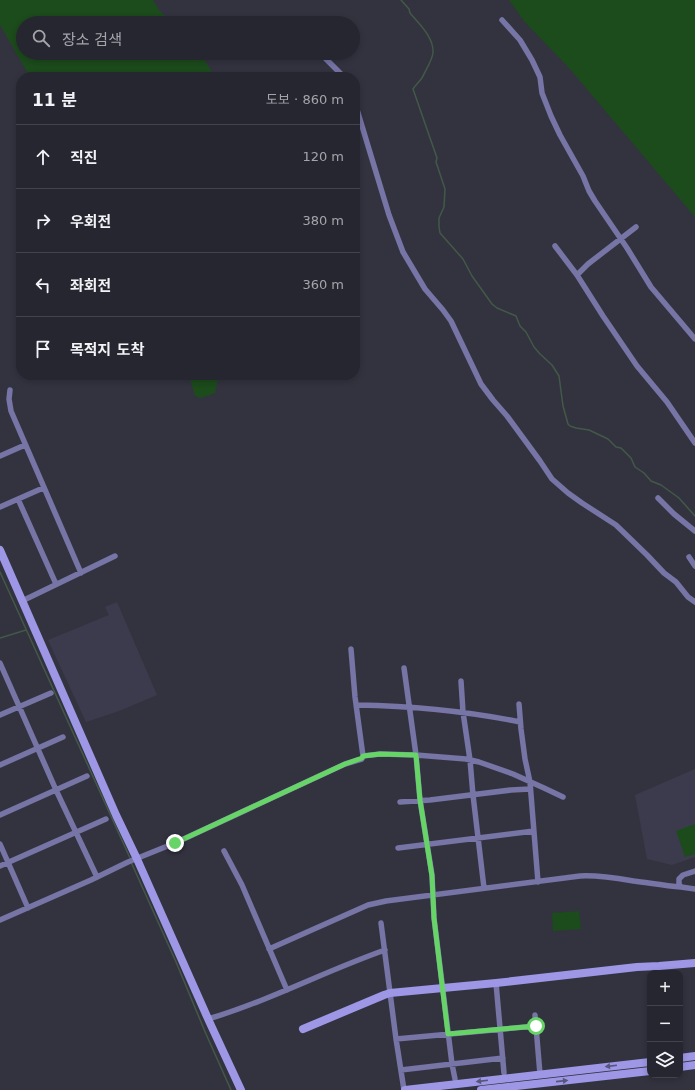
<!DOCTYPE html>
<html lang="ko">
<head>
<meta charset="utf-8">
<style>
	body { margin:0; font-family:"DejaVu Sans","Noto Sans KR",sans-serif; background:#2e2e38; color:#f1f3f6 }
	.controls { position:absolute; right:12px; bottom:12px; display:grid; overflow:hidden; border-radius:8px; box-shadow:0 2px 6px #0003 }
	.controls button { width:36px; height:36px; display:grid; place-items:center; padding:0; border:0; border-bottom:1px solid #42434c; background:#262630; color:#f1f3f6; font:20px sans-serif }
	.stop { position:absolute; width:12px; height:12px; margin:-9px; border:3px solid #66d466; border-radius:50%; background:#fff }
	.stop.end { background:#66d466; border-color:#fff; box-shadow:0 1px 4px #0008 }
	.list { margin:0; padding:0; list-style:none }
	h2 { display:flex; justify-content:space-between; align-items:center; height:52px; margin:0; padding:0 16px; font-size:17px }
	h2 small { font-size:13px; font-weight:400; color:#a4a5ab }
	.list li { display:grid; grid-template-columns:26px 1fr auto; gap:12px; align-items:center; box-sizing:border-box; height:64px; padding:0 16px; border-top:1px solid #42434c }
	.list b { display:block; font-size:15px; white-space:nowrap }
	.list em { font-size:13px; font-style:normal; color:#a4a5ab }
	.icon { flex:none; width:22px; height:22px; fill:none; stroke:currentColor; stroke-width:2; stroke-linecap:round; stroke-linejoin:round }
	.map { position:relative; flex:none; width:695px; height:1090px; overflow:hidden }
	.search { position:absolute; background:#262630; box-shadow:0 2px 6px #0003; left:16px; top:16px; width:344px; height:44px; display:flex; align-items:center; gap:10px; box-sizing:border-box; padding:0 14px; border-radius:22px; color:#a4a5ab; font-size:15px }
	.panel { position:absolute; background:#262630; box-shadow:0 2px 6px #0003; left:16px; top:72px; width:344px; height:308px; border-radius:16px }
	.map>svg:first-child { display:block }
	.built { fill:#3c3b4e }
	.green { fill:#1c4b1c }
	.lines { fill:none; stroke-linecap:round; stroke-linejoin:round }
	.stream { stroke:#435947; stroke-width:1.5 }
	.street { stroke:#7774a6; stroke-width:5.5 }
	.secondary { stroke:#9e97e6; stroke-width:8 }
	.oneway { fill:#58557c }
	.route { stroke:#66d466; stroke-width:5 }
</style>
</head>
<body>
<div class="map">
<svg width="695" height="1090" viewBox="0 0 695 1090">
	<rect width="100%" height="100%" fill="#333340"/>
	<!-- built -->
	<path class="built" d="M117,602L157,695L119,711L86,722L48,640L109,615L105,607Z
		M695,769V857L672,865L647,859L635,795Z"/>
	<!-- green -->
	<path class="green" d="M0,0H153L159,10L172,23H23V53H200L215,77H30L0,25Z
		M509,0H695V217L569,68L524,21Z
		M189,375H230L218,379L215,393L201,398L195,396Z
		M695,824V854L685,857L676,831Z
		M579,911L581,929L553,931L552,913Z"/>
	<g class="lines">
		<!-- stream -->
		<path class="stream" d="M401,0L409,9L410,13C419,24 434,37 433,53C432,60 427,68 424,74C422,80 416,84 413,89L437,158L436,162L445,189L444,207L439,218V227L440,233L463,259L472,276L492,304L497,308L516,316L520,326L526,332L534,347L540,354L552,365L559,376L563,406L568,424L570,426L576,428L589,430L608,439L616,447L621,448L631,458L635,467L644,473L651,481L661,485L679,498L695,516
			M0,572L130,858
			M0,638L26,630
			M131,862L176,962L206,1034L231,1090"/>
		<!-- street -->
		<path class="street" d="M502,20L520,40L532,60L540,77L542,93L551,116L560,135L583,176L589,191L595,201L627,248L651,287L695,339
			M320,53L344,77
			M355,103L389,215L403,252L425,289L443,310L451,321L481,384L493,400L507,416L540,461L552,479L568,493L582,503L616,525L647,555L664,573L676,582L688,597L695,602
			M636,227L588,264L577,275L603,316L637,366L667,402L695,443
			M555,246L577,275
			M10,390L9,399L11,411L81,573
			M0,456L25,445
			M658,498L674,514L695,531
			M18,499L56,584
			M0,507L43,488
			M689,557L695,566
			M22,601L115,556
			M0,663L56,790L97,877
			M404,668L416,755L420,800L432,875L434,918L452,1064L455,1079
			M461,681L463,712L470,760L473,795L484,888
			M519,704L521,729L525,759L530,782L538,882
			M357,705C411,706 466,711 520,722
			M0,715L51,693
			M363,756L380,754L416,755L466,759L479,762L513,774L544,788L563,797
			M0,765L63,737
			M400,802L430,800L511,790L530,789
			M0,815L87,776
			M0,844L28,908
			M398,848L534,831
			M224,851L242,885L287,990
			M0,866L106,819
			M695,871L683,875L679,879V884L681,887L695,889
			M0,920L91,880L128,862L175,843L345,764L362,759L363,756L355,697L351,649
			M381,923L396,1039L404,1090
			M269,949L368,905L386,901L580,876C599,875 616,878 634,881C650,883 665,886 681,887
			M496,983L504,1073
			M535,1015L540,1074
			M208,1019C269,1001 325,971 385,950
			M396,1039L536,1026
			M401,1070L503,1058"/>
		<!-- secondary -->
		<path class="secondary" d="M0,550L116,815L137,859L209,1021L241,1090
			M303,1029L384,995L390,993L496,983L637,967L659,966L695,963
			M680,1058L695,1056
			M680,1067L695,1065
			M405,1090L650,1062
			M481,1090L650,1071"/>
	</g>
	<!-- one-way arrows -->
	<defs><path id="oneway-solid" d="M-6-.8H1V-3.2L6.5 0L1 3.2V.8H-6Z"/></defs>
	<g class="oneway">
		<use href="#oneway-solid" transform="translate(611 1066) rotate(173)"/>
		<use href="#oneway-solid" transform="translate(482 1081) rotate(173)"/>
		<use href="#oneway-solid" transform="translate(562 1081) rotate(-6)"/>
	</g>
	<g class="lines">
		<!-- route -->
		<path class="route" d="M175,843L345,764L362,758L363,756L380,754L416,755L420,800L432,876L434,918L448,1034L536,1026"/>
	</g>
</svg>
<div class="controls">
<button>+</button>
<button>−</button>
<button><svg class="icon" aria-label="layers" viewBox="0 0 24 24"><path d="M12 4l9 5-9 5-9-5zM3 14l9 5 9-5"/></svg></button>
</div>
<div class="stop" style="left:536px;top:1026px"></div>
<div class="stop end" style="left:175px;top:843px"></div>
<div class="search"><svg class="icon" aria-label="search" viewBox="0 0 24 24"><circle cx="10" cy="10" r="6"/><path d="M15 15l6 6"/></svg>장소 검색</div>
<section class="panel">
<h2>11 분<small>도보 · 860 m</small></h2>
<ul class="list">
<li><svg class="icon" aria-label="ahead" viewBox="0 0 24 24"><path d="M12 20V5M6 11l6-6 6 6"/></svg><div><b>직진</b></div><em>120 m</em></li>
<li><svg class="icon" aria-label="right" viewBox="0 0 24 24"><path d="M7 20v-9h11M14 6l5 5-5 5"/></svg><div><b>우회전</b></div><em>380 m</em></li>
<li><svg class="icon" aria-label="left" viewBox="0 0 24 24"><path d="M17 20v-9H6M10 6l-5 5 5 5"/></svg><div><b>좌회전</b></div><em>360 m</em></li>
<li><svg class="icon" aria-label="arrive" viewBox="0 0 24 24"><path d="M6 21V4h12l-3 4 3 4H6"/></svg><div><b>목적지 도착</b></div></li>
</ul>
</section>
</div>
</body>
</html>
